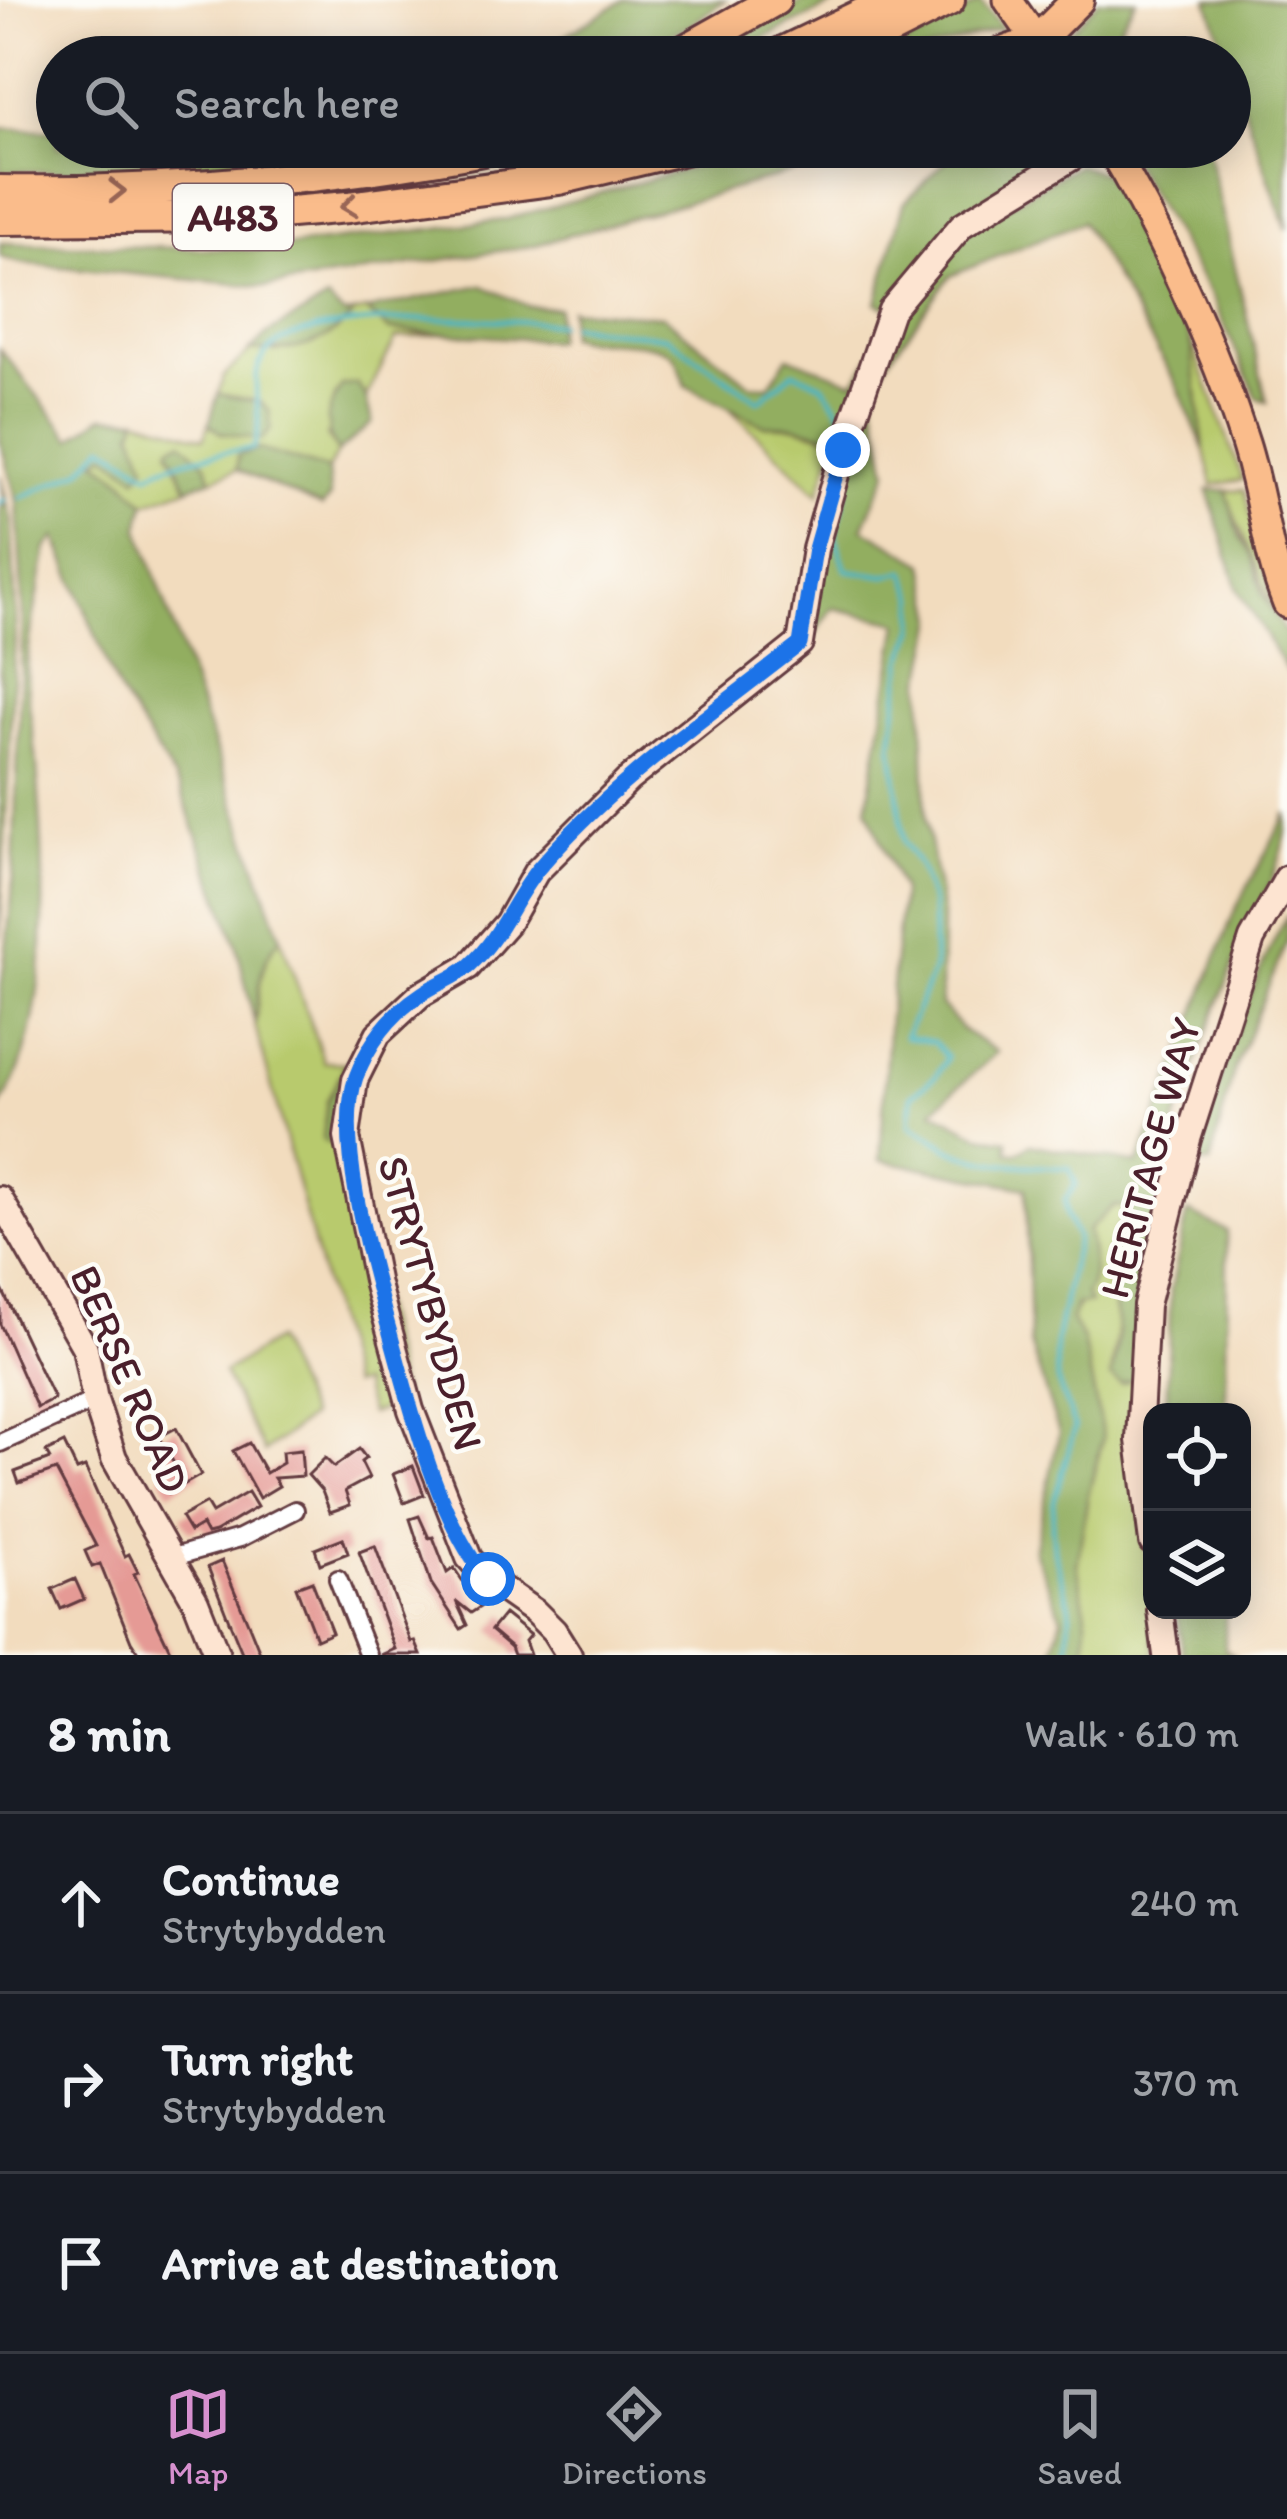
<!DOCTYPE html>
<html lang="en">
<head>
<meta charset="utf-8">
<style>
	body { margin:0; font-family:Itim,sans-serif; background:#20242c; color:#f1f3f6 }
	.controls { position:absolute; right:36px; bottom:36px; display:grid; overflow:hidden; border-radius:24px; box-shadow:0 6px 30px #0003 }
	.controls button { width:108px; height:108px; display:grid; place-items:center; padding:0; border:0; border-bottom:3px solid #363941; background:#171b24; color:#f1f3f6; font:60px sans-serif }
	.stop { position:absolute; width:36px; height:36px; margin:-27px; border:9px solid #1a73e8; border-radius:50%; background:#fff }
	.stop.end { background:#1a73e8; border-color:#fff; box-shadow:0 3px 12px #0008 }
	.list { margin:0; padding:0; list-style:none }
	h2 { display:flex; justify-content:space-between; align-items:center; height:156px; margin:0; padding:0 48px; font-size:51px }
	h2 small { font-size:39px; font-weight:400; color:#9ea1a6 }
	.list li { display:grid; grid-template-columns:78px 1fr auto; gap:36px; align-items:center; box-sizing:border-box; height:180px; padding:0 48px; border-top:3px solid #363941 }
	.list b { display:block; font-size:45px; white-space:nowrap }
	.list p { margin:0; font-size:39px; white-space:nowrap; color:#9ea1a6 }
	.list em { font-size:39px; font-style:normal; color:#9ea1a6 }
	.icon { flex:none; width:66px; height:66px; fill:none; stroke:currentColor; stroke-width:2; stroke-linecap:round; stroke-linejoin:round }
	.map { position:relative; flex:none; width:1287px; height:1655px; overflow:hidden }
	.search { position:absolute; background:#171b24; box-shadow:0 6px 30px #0003; left:36px; right:36px; top:36px; height:132px; display:flex; align-items:center; gap:30px; box-sizing:border-box; padding:0 42px; border-radius:66px; color:#9ea1a6; font-size:45px }
	.sheet { height:696px; background:#171b24 }
	nav { display:flex; justify-content:space-around; align-items:center; box-sizing:border-box; height:168px; border-top:3px solid #363941; background:#171b24; font-size:33px; color:#9ea1a6 }
	nav a { display:grid; justify-items:center; gap:6px }
	nav .on { color:#d690ce }
	.map>svg:first-child { display:block }
	.green { fill:#b8ca6d; stroke:#81744c; stroke-width:3 }
	.forest { fill:#92ae60; stroke:#6e6646; stroke-width:3 }
	.lines { fill:none; stroke-linecap:round; stroke-linejoin:round }
	.stream { stroke:#48b6c2; stroke-width:4.5 }
	.building { fill:#e59a95 }
	.street-casing { stroke:#633b41; stroke-width:22 }
	.secondary-casing { stroke:#633b41; stroke-width:30 }
	.primary-casing { stroke:#633b41; stroke-width:33 }
	.highway-casing { stroke:#633b41; stroke-width:36 }
	.street { stroke:#fff; stroke-width:16 }
	.secondary { stroke:#fde4d1; stroke-width:24 }
	.primary { stroke:#fabc8b; stroke-width:27 }
	.highway { stroke:#fabc8b; stroke-width:30 }
	.oneway { stroke:#996656 }
	.route { stroke:#1a73e8; stroke-width:15 }
	.labels { text-anchor:middle; dominant-baseline:central; stroke-width:9; stroke-linejoin:round; paint-order:stroke }
	.shield { fill:#fdfcf7; stroke:#806168; stroke-width:3 }
	.shield-label { font-size:39px; font-weight:bold; fill:#4a1f2b }
	.street-label { font-size:42px; fill:#4a1f2b; stroke:#fdfcf7 }
</style>
</head>
<body>
<div class="map">
<svg width="1287" height="1655" viewBox="0 0 1287 1655">
	<rect width="100%" height="100%" fill="#fdfcf7"/>
	<filter id="ink" filterUnits="userSpaceOnUse"><feTurbulence type="fractalNoise" baseFrequency=".00833" numOctaves="2"/><feDisplacementMap in="SourceGraphic" scale="24" xChannelSelector="R" yChannelSelector="G"/><feConvolveMatrix kernelMatrix="1 2 1 2 8 2 1 2 1" color-interpolation-filters="sRGB"/></filter>
	<filter id="wash" filterUnits="userSpaceOnUse"><feTurbulence type="fractalNoise" baseFrequency=".004" numOctaves="4" result="noise"/><feDisplacementMap in="SourceGraphic" scale="48" xChannelSelector="R" yChannelSelector="G"/><feGaussianBlur stdDeviation="2.7" result="paint"/><feColorMatrix in="noise" values="0 0 0 0 0 0 0 0 0 0 0 0 0 0 0 0 0 1.4 0 .05"/><feComposite in="paint" operator="in"/></filter>
	<g filter="url(#wash)">
		<rect width="100%" height="100%" fill="#f2dcbe"/>
		<!-- green -->
		<path class="green" d="M366,310L389,330L440,334L396,338L366,398L357,384L327,436L338,452L328,470L288,458L238,455L237,470L211,479L207,465L170,451L188,488L145,503L121,478L95,460L106,454L137,477L145,465L133,431L138,418L204,438L209,424L222,433L260,402L218,394L223,377L251,350L278,352L351,318L354,313Z
			M1190,337L1243,480L1213,485L1204,449Z
			M729,408L764,425L794,426L836,439L819,494Z
			M1244,490L1278,620C1265,597 1262,577 1252,555C1241,533 1233,514 1226,491Z
			M281,938L324,1062L346,1063L327,1101L336,1146L350,1175L403,1402L370,1414L362,1384L351,1385L255,1025C258,997 258,959 281,938Z
			M1113,1206H1121L1127,1213L1106,1273L1118,1325L1111,1377H1138L1136,1451L1155,1655H1085L1087,1620L1077,1565L1088,1495L1103,1438L1083,1340L1070,1320C1074,1308 1082,1303 1086,1293C1095,1274 1091,1248 1088,1230Z
			M275,1340L310,1417L264,1452L223,1373Z"/>
		<!-- forest -->
		<path class="forest" d="M624,0H725L686,28L616,57H529Z
			M805,0H843L724,57H706Z
			M1099,0H1136L1117,31L1138,57H1072L1066,36Z
			M1208,0H1287V230L1235,83L1230,57H1227Z
			M980,2L1002,28L907,57H882Z
			M0,128L57,131V147H350C234,171 118,172 0,171Z
			M768,147H882L532,246L267,287L20,263L0,257V243L259,250L503,220Z
			M960,147H1065L959,216L886,307L877,303L904,203Z
			M1123,147H1202L1209,156L1267,402L1257,398L1212,298Z
			M1077,165L1103,173L1125,198L1190,337L1204,449L1175,381L1082,222L950,276L871,384L888,471L863,528L925,564L936,618L922,685L926,818L942,914L941,1005L963,1030L997,1052L933,1110L981,1136L1008,1140V1152L1017,1153L1030,1144L1138,1164L1234,912L1287,813C1287,864 1260,898 1242,944C1210,1025 1176,1108 1155,1192L1160,1194L1142,1306L1138,1377L1121,1384L1111,1377C1115,1360 1120,1338 1117,1321C1108,1271 1097,1261 1126,1213L1121,1206H1113L1088,1230C1091,1249 1098,1276 1086,1294L1090,1303L1076,1305L1071,1320L1083,1340L1103,1438L1088,1494L1077,1565L1087,1620L1085,1655H1052L1062,1617L1034,1551L1059,1433L1030,1344L1026,1188L880,1160L889,1015L902,891L867,808L899,623L833,608L809,642L808,630L851,447L825,434L794,426L764,425L686,386C683,378 680,365 675,358C658,336 596,346 568,336L570,309L663,316L752,385L769,386L788,356L854,382L898,314L968,229Z
			M481,285L528,306L558,308L555,341L389,330L366,310Z
			M327,300L344,315L354,313C328,346 291,353 251,350L267,334Z
			M0,349L72,439L103,416L138,418L133,431L146,465L137,477L106,454L96,460L121,478L145,503L139,528L281,938C258,959 258,997 255,1025L236,943L180,788L117,688L56,537L47,548C40,589 28,633 27,675C27,705 35,736 37,766C44,866 56,1022 0,1107V997L12,897L23,619L17,501L0,441Z
			M357,384L366,398L372,423L338,452C322,427 326,409 342,386Z
			M218,394L260,402L269,410L271,429L262,440L222,433L209,424Z
			M182,441L207,465L211,479L188,488L170,451V446Z
			M259,449L328,470L330,497L322,507L237,470L238,455Z
			M0,475L11,519L16,619L0,938V507L4,506Z
			M1208,490H1226L1239,535L1252,556L1263,595L1287,636V671L1238,590Z
			M1287,915V941L1234,1070L1210,1164L1199,1163C1219,1070 1243,1000 1287,915Z
			M367,1026L353,1067L339,1152L336,1146L323,1140L327,1101Z
			M1188,1212L1227,1231L1226,1412H1166L1171,1289Z
			M1177,1610H1225V1649L1233,1655H1183Z"/>
		<g class="lines">
			<!-- stream -->
			<path class="stream" d="M570,325L667,337L759,401L794,372L822,384L843,415
				M858,441L835,536L846,570L886,576L905,571L916,598V627L903,660L892,744L904,842L920,868L932,904L934,969L905,1037L934,1042L947,1058L936,1076L912,1095L910,1125C925,1132 938,1142 953,1150C987,1167 1031,1166 1069,1168L1076,1184L1065,1200L1067,1217L1077,1238L1056,1341L1057,1380L1075,1428L1054,1501L1052,1525L1054,1551L1070,1606L1068,1655
				M20,498L82,470L104,445L149,474C167,461 229,450 253,449C268,415 243,380 267,352C304,309 503,319 559,324
				M0,502L5,500"/>
		</g>
		<g id="blocks">
			<!-- building -->
			<path class="building" d="M0,1285L54,1399L37,1408L0,1324Z
				M176,1428L201,1475L169,1493L160,1476L176,1467L159,1437Z
				M64,1443L77,1470L85,1467L125,1556L129,1554L138,1572L134,1574L171,1652L140,1655L131,1641L100,1564L92,1567L85,1551L96,1546L56,1470L19,1483L15,1472L50,1459L46,1452Z
				M249,1443L266,1473L283,1463L282,1452L301,1450L303,1476L274,1478L279,1486L259,1498L233,1451Z
				M359,1449L366,1458L361,1462L369,1478L345,1491L350,1505L330,1512L322,1491L308,1475L325,1458L334,1467Z
				M413,1466L424,1495L404,1503L393,1474Z
				M248,1492L257,1507L215,1532L207,1534L202,1525L190,1532L181,1517L206,1503L212,1513Z
				M419,1516L429,1538L433,1537L447,1573L454,1568L480,1607L471,1613L456,1601L467,1625L461,1629L431,1583L410,1519Z
				M343,1538L348,1553L320,1564L315,1549Z
				M375,1546L411,1642L415,1641L421,1655H381L395,1649L359,1552Z
				M222,1561L248,1623L261,1655H243L231,1626L208,1567Z
				M75,1579L84,1599L61,1609L52,1589Z
				M312,1581L332,1632L316,1639L296,1587Z
				M504,1614L530,1635L525,1641L530,1655H514L511,1647L491,1630Z"/>
		</g>
	</g>
	<g filter="url(#ink)">
		<use href="#blocks" fill-opacity="0" stroke="#633b41" stroke-width="3"/>
		<g class="lines">
			<defs>
				<path id="street" d="M0,1443L95,1400
					M170,1558L240,1538L295,1510
					M338,1579L368,1655"/>
				<path id="secondary" d="M0,1199L85,1348L95,1400L114,1458L196,1602L217,1655
					M1152,1542L1139,1440L1146,1305L1188,1139L1252,939L1287,878
					M1160,1610L1166,1655
					M569,1655L554,1631L535,1612L488,1579L469,1558L411,1410L377,1285L347,1137L355,1080L378,1034L420,995L468,967L507,923L536,872L629,779L800,643L815,549L843,450L891,310L962,225L1089,147"/>
				<path id="primary" d="M1008,0L1048,57
					M1110,147C1162,234 1214,346 1245,443C1262,496 1266,552 1287,604"/>
				<path id="highway" d="M673,57L775,0
					M773,57L892,0
					M836,57L949,0
					M991,57L1037,41L1078,0
					M0,191C169,193 332,180 498,147
					M0,219L234,217L348,207L559,179L693,147"/>
			</defs>
			<!-- street casing -->
			<use href="#street" class="street-casing"/>
			<!-- secondary casing -->
			<use href="#secondary" class="secondary-casing"/>
			<!-- primary casing -->
			<use href="#primary" class="primary-casing"/>
			<!-- highway casing -->
			<use href="#highway" class="highway-casing"/>
			<!-- street -->
			<use href="#street" class="street"/>
			<!-- secondary -->
			<use href="#secondary" class="secondary"/>
			<!-- primary -->
			<use href="#primary" class="primary"/>
			<!-- highway -->
			<use href="#highway" class="highway"/>
		</g>
		<!-- one-way arrows -->
		<defs><path id="oneway-chevron" d="M-2-3.5L2.5 0L-2 3.5" fill="none" stroke-width="1.6" stroke-linecap="round" stroke-linejoin="round" transform="scale(3)"/></defs>
		<g class="oneway">
			<use href="#oneway-chevron" transform="translate(117 191) rotate(-1)"/>
			<use href="#oneway-chevron" transform="translate(349 206) rotate(173)"/>
		</g>
	</g>
	<g class="lines" filter="url(#ink)">
		<!-- route -->
		<path class="route" d="M488,1579C441,1528 412,1413 393,1344C375,1277 333,1142 356,1077C369,1043 392,1013 423,993C438,983 457,977 470,965C501,937 513,900 538,869C612,782 711,714 800,644L815,549L843,450"/>
	</g>
	<g class="labels">
		<!-- shield labels -->
		<rect class="shield" x="173" y="184" width="120" height="66" rx="9"/>
		<g class="shield-label">
			<text x="233" y="217">A483</text>
		</g>
		<!-- street labels -->
		<g class="street-label">
			<text transform="translate(1150 1158) rotate(-75)">HERITAGE WAY</text>
			<text transform="translate(431 1303) rotate(75)">STRYTYBYDDEN</text>
			<text transform="translate(130 1379) rotate(67)">BERSE ROAD</text>
		</g>
	</g>
</svg>
<div class="controls">
<button><svg class="icon" aria-label="locate" viewBox="0 0 24 24"><circle cx="12" cy="12" r="6"/><path d="M12 2v4M12 18v4M2 12h4M18 12h4"/></svg></button>
<button><svg class="icon" aria-label="layers" viewBox="0 0 24 24"><path d="M12 4l9 5-9 5-9-5zM3 14l9 5 9-5"/></svg></button>
</div>
<div class="stop" style="left:488px;top:1579px"></div>
<div class="stop end" style="left:843px;top:450px"></div>
<div class="search"><svg class="icon" aria-label="search" viewBox="0 0 24 24"><circle cx="10" cy="10" r="6"/><path d="M15 15l6 6"/></svg>Search here</div>
</div>
<section class="sheet">
<h2>8 min<small>Walk · 610 m</small></h2>
<ul class="list">
<li><svg class="icon" aria-label="ahead" viewBox="0 0 24 24"><path d="M12 20V5M6 11l6-6 6 6"/></svg><div><b>Continue</b><p>Strytybydden</p></div><em>240 m</em></li>
<li><svg class="icon" aria-label="right" viewBox="0 0 24 24"><path d="M7 20v-9h11M14 6l5 5-5 5"/></svg><div><b>Turn right</b><p>Strytybydden</p></div><em>370 m</em></li>
<li><svg class="icon" aria-label="arrive" viewBox="0 0 24 24"><path d="M6 21V4h12l-3 4 3 4H6"/></svg><div><b>Arrive at destination</b></div></li>
</ul>
</section>
<nav>
<a class="on"><svg class="icon" aria-label="map" viewBox="0 0 24 24"><path d="M3 6l6-2 6 2 6-2v14l-6 2-6-2-6 2zM9 4v14M15 6v14"/></svg>Map</a>
<a><svg class="icon" aria-label="directions" viewBox="0 0 24 24"><path d="M12 3l9 9-9 9-9-9zM9 14v-3h6M13 9l2 2-2 2"/></svg>Directions</a>
<a><svg class="icon" aria-label="saved" viewBox="0 0 24 24"><path d="M7 4h10v16l-5-4-5 4z"/></svg>Saved</a>
</nav>
</body>
</html>
